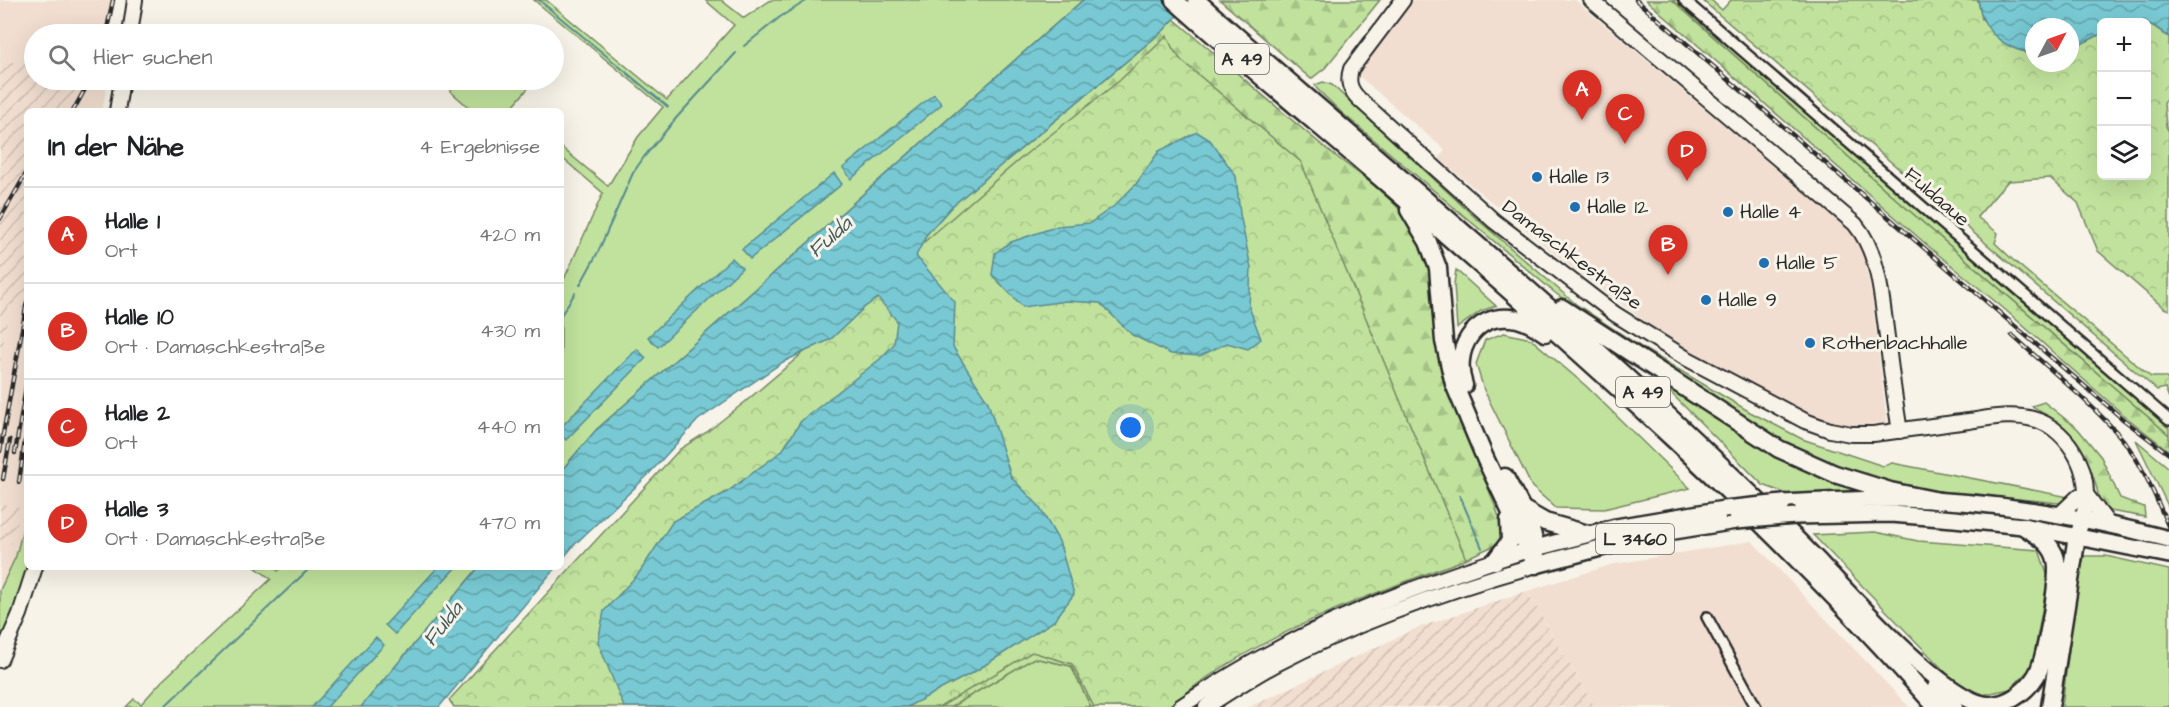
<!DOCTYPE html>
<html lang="de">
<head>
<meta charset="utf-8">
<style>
	body { margin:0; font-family:"Architects Daughter",sans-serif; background:#f2f2f2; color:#202124 }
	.controls { position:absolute; right:18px; top:18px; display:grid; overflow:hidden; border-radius:9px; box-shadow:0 6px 24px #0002 }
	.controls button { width:54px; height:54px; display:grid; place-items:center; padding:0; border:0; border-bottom:2px solid #e0e0e0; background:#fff; color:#202124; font:30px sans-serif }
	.compass { position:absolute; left:2025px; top:18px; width:54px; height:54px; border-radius:50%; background:#fff; box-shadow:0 6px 24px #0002; rotate:49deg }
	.you { position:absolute; left:1131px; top:428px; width:21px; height:21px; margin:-15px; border:4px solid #fff; border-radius:50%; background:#1a73e8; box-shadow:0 0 0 9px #1a73e833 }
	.badge { display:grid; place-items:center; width:39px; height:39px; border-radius:50%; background:#d93025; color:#fff; font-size:20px; font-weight:700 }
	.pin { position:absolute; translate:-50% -50px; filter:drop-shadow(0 2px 3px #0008) }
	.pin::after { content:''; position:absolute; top:32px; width:21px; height:18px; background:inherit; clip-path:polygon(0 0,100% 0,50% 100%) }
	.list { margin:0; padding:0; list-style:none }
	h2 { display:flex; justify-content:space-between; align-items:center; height:78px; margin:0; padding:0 24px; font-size:26px }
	h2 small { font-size:20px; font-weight:400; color:#757577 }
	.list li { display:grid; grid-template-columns:39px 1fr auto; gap:18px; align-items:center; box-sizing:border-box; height:96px; padding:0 24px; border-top:2px solid #e0e0e0 }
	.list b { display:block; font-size:22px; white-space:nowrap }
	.list p { margin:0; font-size:20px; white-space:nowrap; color:#757577 }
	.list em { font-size:20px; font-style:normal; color:#757577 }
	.icon { flex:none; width:33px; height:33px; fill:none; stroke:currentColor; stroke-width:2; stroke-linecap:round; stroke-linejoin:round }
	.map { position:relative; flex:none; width:2169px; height:707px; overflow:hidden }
	.search { position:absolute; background:#fff; box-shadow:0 6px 24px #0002; left:24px; top:24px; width:540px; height:66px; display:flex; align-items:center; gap:15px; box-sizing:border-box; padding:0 21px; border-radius:33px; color:#757577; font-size:22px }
	.panel { position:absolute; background:#fff; box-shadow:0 6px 24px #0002; left:24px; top:108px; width:540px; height:462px; border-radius:9px }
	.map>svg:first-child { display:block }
	.built { fill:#f1ded0 }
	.industrial { fill:url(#industrial-furrows) }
	.grass { fill:#c0e29c; stroke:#768664; stroke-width:1.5 }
	.forest { fill:url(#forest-firs); stroke:#768664; stroke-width:1.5 }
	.park { fill:url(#park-crowns); stroke:#768664; stroke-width:1.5 }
	.water { fill:url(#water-waves); stroke:#598a90; stroke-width:1.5 }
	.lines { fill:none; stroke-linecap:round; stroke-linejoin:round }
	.stream { stroke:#598a90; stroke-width:2 }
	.street-casing { stroke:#2b2b2b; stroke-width:14 }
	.secondary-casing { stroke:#2b2b2b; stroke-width:18 }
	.primary-casing { stroke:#2b2b2b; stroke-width:20 }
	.highway-casing { stroke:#2b2b2b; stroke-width:21 }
	.street { stroke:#f7f3e8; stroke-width:9 }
	.secondary { stroke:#f7f3e8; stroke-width:14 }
	.primary { stroke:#f7f3e8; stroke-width:15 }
	.highway { stroke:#f7f3e8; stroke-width:16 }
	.rail-casing { stroke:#2b2b2b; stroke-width:4.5 }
	.rail { stroke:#f7f3e8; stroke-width:2; stroke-dasharray:7; stroke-linecap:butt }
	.primary-bridge-casing { stroke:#2b2b2b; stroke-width:20; stroke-linecap:butt }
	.primary-bridge { stroke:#f7f3e8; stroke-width:15 }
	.poi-dot { fill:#1f6fb2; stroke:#f7f3e8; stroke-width:2 }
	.labels { text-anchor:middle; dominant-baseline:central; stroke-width:6; stroke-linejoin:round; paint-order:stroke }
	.shield { fill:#f7f3e8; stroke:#686764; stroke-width:1.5 }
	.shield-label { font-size:18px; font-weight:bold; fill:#2b2b2b }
	.poi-label { font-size:20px; fill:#2b2b2b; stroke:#f7f3e8; text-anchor:start }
	.street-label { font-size:20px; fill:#2b2b2b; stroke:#f7f3e8 }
	.water-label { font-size:21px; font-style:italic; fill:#425a5d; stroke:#f7f3e8 }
</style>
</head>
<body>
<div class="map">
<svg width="2169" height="707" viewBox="0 0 2169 707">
	<defs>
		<pattern id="industrial-furrows" width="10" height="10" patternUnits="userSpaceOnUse" patternTransform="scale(1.5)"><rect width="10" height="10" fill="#f1ded0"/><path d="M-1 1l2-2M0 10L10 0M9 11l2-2" fill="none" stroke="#cfbfb3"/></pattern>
		<pattern id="forest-firs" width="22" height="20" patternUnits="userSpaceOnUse" patternTransform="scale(1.5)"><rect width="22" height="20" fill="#c0e29c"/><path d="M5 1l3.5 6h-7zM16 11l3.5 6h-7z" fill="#a5c287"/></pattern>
		<pattern id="park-crowns" width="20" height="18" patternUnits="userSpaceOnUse" patternTransform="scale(1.5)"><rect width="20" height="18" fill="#c0e29c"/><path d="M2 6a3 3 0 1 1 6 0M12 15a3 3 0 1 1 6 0" fill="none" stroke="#a5c287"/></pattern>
		<pattern id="water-waves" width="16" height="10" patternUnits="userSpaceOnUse" patternTransform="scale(1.5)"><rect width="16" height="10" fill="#78c9d3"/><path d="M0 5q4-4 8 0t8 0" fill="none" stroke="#63a3ab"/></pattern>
	</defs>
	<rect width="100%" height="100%" fill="#f7f3e8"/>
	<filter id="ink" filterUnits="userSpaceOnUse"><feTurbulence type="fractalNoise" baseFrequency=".0167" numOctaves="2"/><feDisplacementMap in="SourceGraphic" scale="12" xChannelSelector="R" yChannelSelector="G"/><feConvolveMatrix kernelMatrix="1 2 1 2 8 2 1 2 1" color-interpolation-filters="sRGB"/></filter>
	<g filter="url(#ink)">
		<!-- built -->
		<path class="built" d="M0,0H115L109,34H34V80H108L102,111H27V512L16,556L0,589Z
			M1410,0H1575L1853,234L1863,253L1872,298L1887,423L1852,426L1811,417L1670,340L1570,266L1439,159L1445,150L1354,72Z
			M1752,541L1909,707H1595L1527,591L1614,564Z"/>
		<!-- industrial -->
		<path class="industrial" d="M0,60L34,66V80H81L78,97L68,111H27V309L9,305L0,367Z
			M0,503L21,508L12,543L8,545L0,544Z
			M1527,591L1595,707H1249L1417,628Z"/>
		<!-- grass -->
		<path class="grass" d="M534,0H546L667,100L734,25L705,0H721L744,18L771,0H1083L596,430L561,471V286L603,193L561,157V147L608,186L638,137L663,107Z
			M1672,0H1677L2169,428V435L1905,207Z
			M460,80H523L530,86L513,106L518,111H473L450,91Z
			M1323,82L1332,85L1477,219L1577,305L1644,349L1750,412L1802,439L1883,466L1892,463L2069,497L2059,503L1898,487L1811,458L1760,429L1607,332L1554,292L1341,112L1317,89L1315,85Z
			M1456,270L1496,306L1481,311L1457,328L1454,284Z
			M1504,333L1531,339L1586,386L1690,488L1604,509L1556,508L1532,487L1484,390L1476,364L1485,340Z
			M1660,382L1799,468L1834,483L1867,492L1793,496L1763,485Z
			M2136,440L2169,468V508Z
			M27,513V567H29L0,646V590L16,556Z
			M1875,532L1918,541L2039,550L2048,577L2032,667L2010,689L1981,695L1956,683L1813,535Z
			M2084,556H2106L2169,570V707H2062L2075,597Z
			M255,567H273L278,571L282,567H479L361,707H126L134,699L141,704L162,681L271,579Z
			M1034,658L1071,666L1091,707H951Z"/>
		<!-- forest -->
		<path class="forest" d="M1220,0H1380L1325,68L1311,79Z
			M1646,0H1672L1905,207L2169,435V451L2126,417L2002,307L1934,251Z
			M1174,19C1224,61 1273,105 1323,146C1351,169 1388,192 1409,221C1438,259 1429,299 1436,343C1448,414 1488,472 1506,540L1465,559L1348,602L1288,628L1228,660L1163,707H1091L1071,666L1034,658L951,707H907L916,256L927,234L952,206L1164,30Z
			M2044,402L2078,429L2101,457L2120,498L2144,507L2145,517L2110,511L2100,505C2093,457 2072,432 2032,406Z"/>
		<!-- park -->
		<path class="park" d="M1702,0H1711L1722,10L1731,0H1978L1982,19L2025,53L2034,52V63H2070V47L2081,44L2101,34L2102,176H2146L2147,25L2153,26L2169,37V92L2164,104L2166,126L2169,132V310L2164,308L2098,251L2078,203L2050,178L2008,181L1977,217L1998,233L1995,243L2013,260L2151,377H2165L2169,381V398L2165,388L2157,390Z
			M1167,36L1173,49L1181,60L1301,162L1466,559C1384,590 1300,619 1225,666C1207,678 1188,689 1174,705L1173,703L1166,707H1094L1072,664L1032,652L940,707H454L449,700L680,449L707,432L745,402L849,314L923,243L1026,154L1118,82Z"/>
		<!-- water -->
		<path class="water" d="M1083,0H1192L1164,30L952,206L927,234L916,256L955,302L953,347L988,402L1011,477L1038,505L1059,541L1074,594L1054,621L974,672L907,707H624L598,642L604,611L639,573L673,521L727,492L782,451L801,421L880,359L894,344L897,321L878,298L865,307L831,339L783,362L698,420L647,476L574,545L561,561V471L596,430Z
			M1978,0H2169V37L2154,26L2147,25L2146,22H2102L2101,34L2081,44L2070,47V27H2034V52C2014,53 1991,38 1983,19C1980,14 1980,6 1978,0Z
			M934,94L942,104L851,179L843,168Z
			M1197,132L1210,140L1236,176L1240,214L1251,268L1249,307L1261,339L1248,349L1227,343L1200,356L1171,354L1132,335L1100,303L1066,301L1023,307L992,275L995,253L1011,242L1058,226L1090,223L1114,206L1136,184L1159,151Z
			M834,173L842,184L750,259L742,249Z
			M732,258L742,268L658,347L648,337Z
			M637,349L646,358L566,440L561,435V427Z
			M438,567H456L395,634L385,625Z
			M479,567H556L439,707H361Z
			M376,637L384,645L327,707H312Z"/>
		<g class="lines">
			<!-- stream -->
			<path class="stream" d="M539,0L668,107
				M744,46L780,17L808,0
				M580,285L598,252L633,173L644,157L678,116L736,53
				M561,315L575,293
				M1460,496L1482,548
				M164,707L311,567"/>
			<defs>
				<path id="street" d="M1684,0L2169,420
					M1707,617L1756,707"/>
				<path id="secondary" d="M1403,0L1351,69C1347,82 1350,90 1359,99L1494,221L1615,314L1684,357L1805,421L1830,430L1851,434H1873C1905,430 1937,425 1969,421C1990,418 2012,413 2033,419C2053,424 2068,440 2077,457C2091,485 2087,508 2077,536
					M1591,0L1855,224C1879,253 1881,294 1886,329C1890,363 1894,397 1900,431
					M130,34L135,0
					M117,111L122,80
					M2088,497L2109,525
					M2059,515L2079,496
					M0,660L20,614L35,567
					M1180,707C1209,688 1239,669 1270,653C1351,609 1440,578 1528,550
					M1206,707C1229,692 1252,677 1276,664C1358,621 1448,590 1536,565"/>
				<path id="primary" d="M1783,503C1821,501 1860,499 1898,499C1989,500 2081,516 2169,539
					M1796,516L1891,514L1954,519L2023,526L2169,555
					M1528,550L1616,527L1724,509
					M1536,565L1650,535L1736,521"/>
				<path id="highway" d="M1174,0C1245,64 1319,125 1392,188C1581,352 1770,519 1936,707
					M1196,0C1252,51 1310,99 1367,149C1521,282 1675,415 1817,560C1848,593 1946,703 1988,705C2007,706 2026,692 2036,676C2046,660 2057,589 2057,569C2057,562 2056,556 2052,550C2046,539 2033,533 2023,526
					M1409,210L1428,242L1438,268L1444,341L1454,384L1485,458L1536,565
					M1562,308L1779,449L1835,474L1890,491L1939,501
					M1464,385C1452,352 1473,314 1511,318C1524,319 1534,325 1545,333
					M1505,477C1520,507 1536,525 1536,561
					M1524,510L1545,522L1588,534
					M1495,561L1510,541L1509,520
					M1936,687L1954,707
					M2050,707L2077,536"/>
			</defs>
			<!-- street casing -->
			<use href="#street" class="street-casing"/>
			<!-- secondary casing -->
			<use href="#secondary" class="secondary-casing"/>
			<!-- primary casing -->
			<use href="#primary" class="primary-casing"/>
			<!-- highway casing -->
			<use href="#highway" class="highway-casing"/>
			<!-- street -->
			<use href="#street" class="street"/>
			<!-- secondary -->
			<use href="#secondary" class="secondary"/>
			<!-- primary -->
			<use href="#primary" class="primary"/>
			<!-- highway -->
			<use href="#highway" class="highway"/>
			<defs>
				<path id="rail" d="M1636,0L2124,420L2169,454
					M106,34L113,0
					M73,111L90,80
					M0,219L27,172
					M2012,335C2048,368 2094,405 2124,441C2144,467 2156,498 2169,528
					M0,451L27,302
					M15,453L27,381
					M3,479L10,440
					M19,482L25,441"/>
			</defs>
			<!-- rail casing -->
			<use href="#rail" class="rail-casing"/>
			<!-- rail -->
			<use href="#rail" class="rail"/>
			<defs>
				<path id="primary-bridge" d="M1724,509L1783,503
					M1736,521L1796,516"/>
			</defs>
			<!-- primary-bridge casing -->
			<use href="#primary-bridge" class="primary-bridge-casing"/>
			<!-- primary-bridge -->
			<use href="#primary-bridge" class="primary-bridge"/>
		</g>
	</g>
	<!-- markers -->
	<g class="poi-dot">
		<circle cx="1537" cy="177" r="6"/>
		<circle cx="1575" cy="207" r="6"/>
		<circle cx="1728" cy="212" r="6"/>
		<circle cx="1764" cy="263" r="6"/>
		<circle cx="1706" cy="300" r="6"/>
		<circle cx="1810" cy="343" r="6"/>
	</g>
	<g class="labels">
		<!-- shield labels -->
		<g class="shield">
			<rect x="1215" y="44" width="54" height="30" rx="4.5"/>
			<rect x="1616" y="377" width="54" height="30" rx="4.5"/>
			<rect x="1596" y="524" width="78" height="30" rx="4.5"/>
		</g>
		<g class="shield-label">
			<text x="1242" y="59">A 49</text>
			<text x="1643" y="392">A 49</text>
			<text x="1635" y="539">L 3460</text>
		</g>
		<!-- poi labels -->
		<g class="poi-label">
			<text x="1549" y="177">Halle 13</text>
			<text x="1587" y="207">Halle 12</text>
			<text x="1740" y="212">Halle 4</text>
			<text x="1776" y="263">Halle 5</text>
			<text x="1718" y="300">Halle 9</text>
			<text x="1822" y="343">Rothenbachhalle</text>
		</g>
		<!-- street labels -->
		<g class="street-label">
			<text transform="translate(1937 197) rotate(41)">Fuldaaue</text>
			<text transform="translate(1572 255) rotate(37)">Damaschkestraße</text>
		</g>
		<!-- water labels -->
		<g class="water-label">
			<text transform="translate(830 237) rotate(-41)">Fulda</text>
			<text transform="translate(443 624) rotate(-51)">Fulda</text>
		</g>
	</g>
</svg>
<div class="controls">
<button>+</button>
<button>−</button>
<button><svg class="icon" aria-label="layers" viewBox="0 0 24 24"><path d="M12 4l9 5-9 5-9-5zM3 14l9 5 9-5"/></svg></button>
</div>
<svg class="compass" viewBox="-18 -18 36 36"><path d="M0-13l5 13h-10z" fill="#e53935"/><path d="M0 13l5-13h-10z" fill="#757577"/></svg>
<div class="you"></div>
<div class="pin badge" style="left:1582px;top:120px">A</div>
<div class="pin badge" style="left:1668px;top:275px">B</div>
<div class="pin badge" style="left:1625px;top:144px">C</div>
<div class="pin badge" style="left:1687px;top:181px">D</div>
<div class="search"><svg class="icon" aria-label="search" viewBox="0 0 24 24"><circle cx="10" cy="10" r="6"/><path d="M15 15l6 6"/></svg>Hier suchen</div>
<section class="panel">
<h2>In der Nähe<small>4 Ergebnisse</small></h2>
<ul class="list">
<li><span class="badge">A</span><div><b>Halle 1</b><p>Ort</p></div><em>420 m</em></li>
<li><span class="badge">B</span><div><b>Halle 10</b><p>Ort · Damaschkestraße</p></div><em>430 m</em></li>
<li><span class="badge">C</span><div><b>Halle 2</b><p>Ort</p></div><em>440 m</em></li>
<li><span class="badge">D</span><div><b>Halle 3</b><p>Ort · Damaschkestraße</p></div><em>470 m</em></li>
</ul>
</section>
</div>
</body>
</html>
